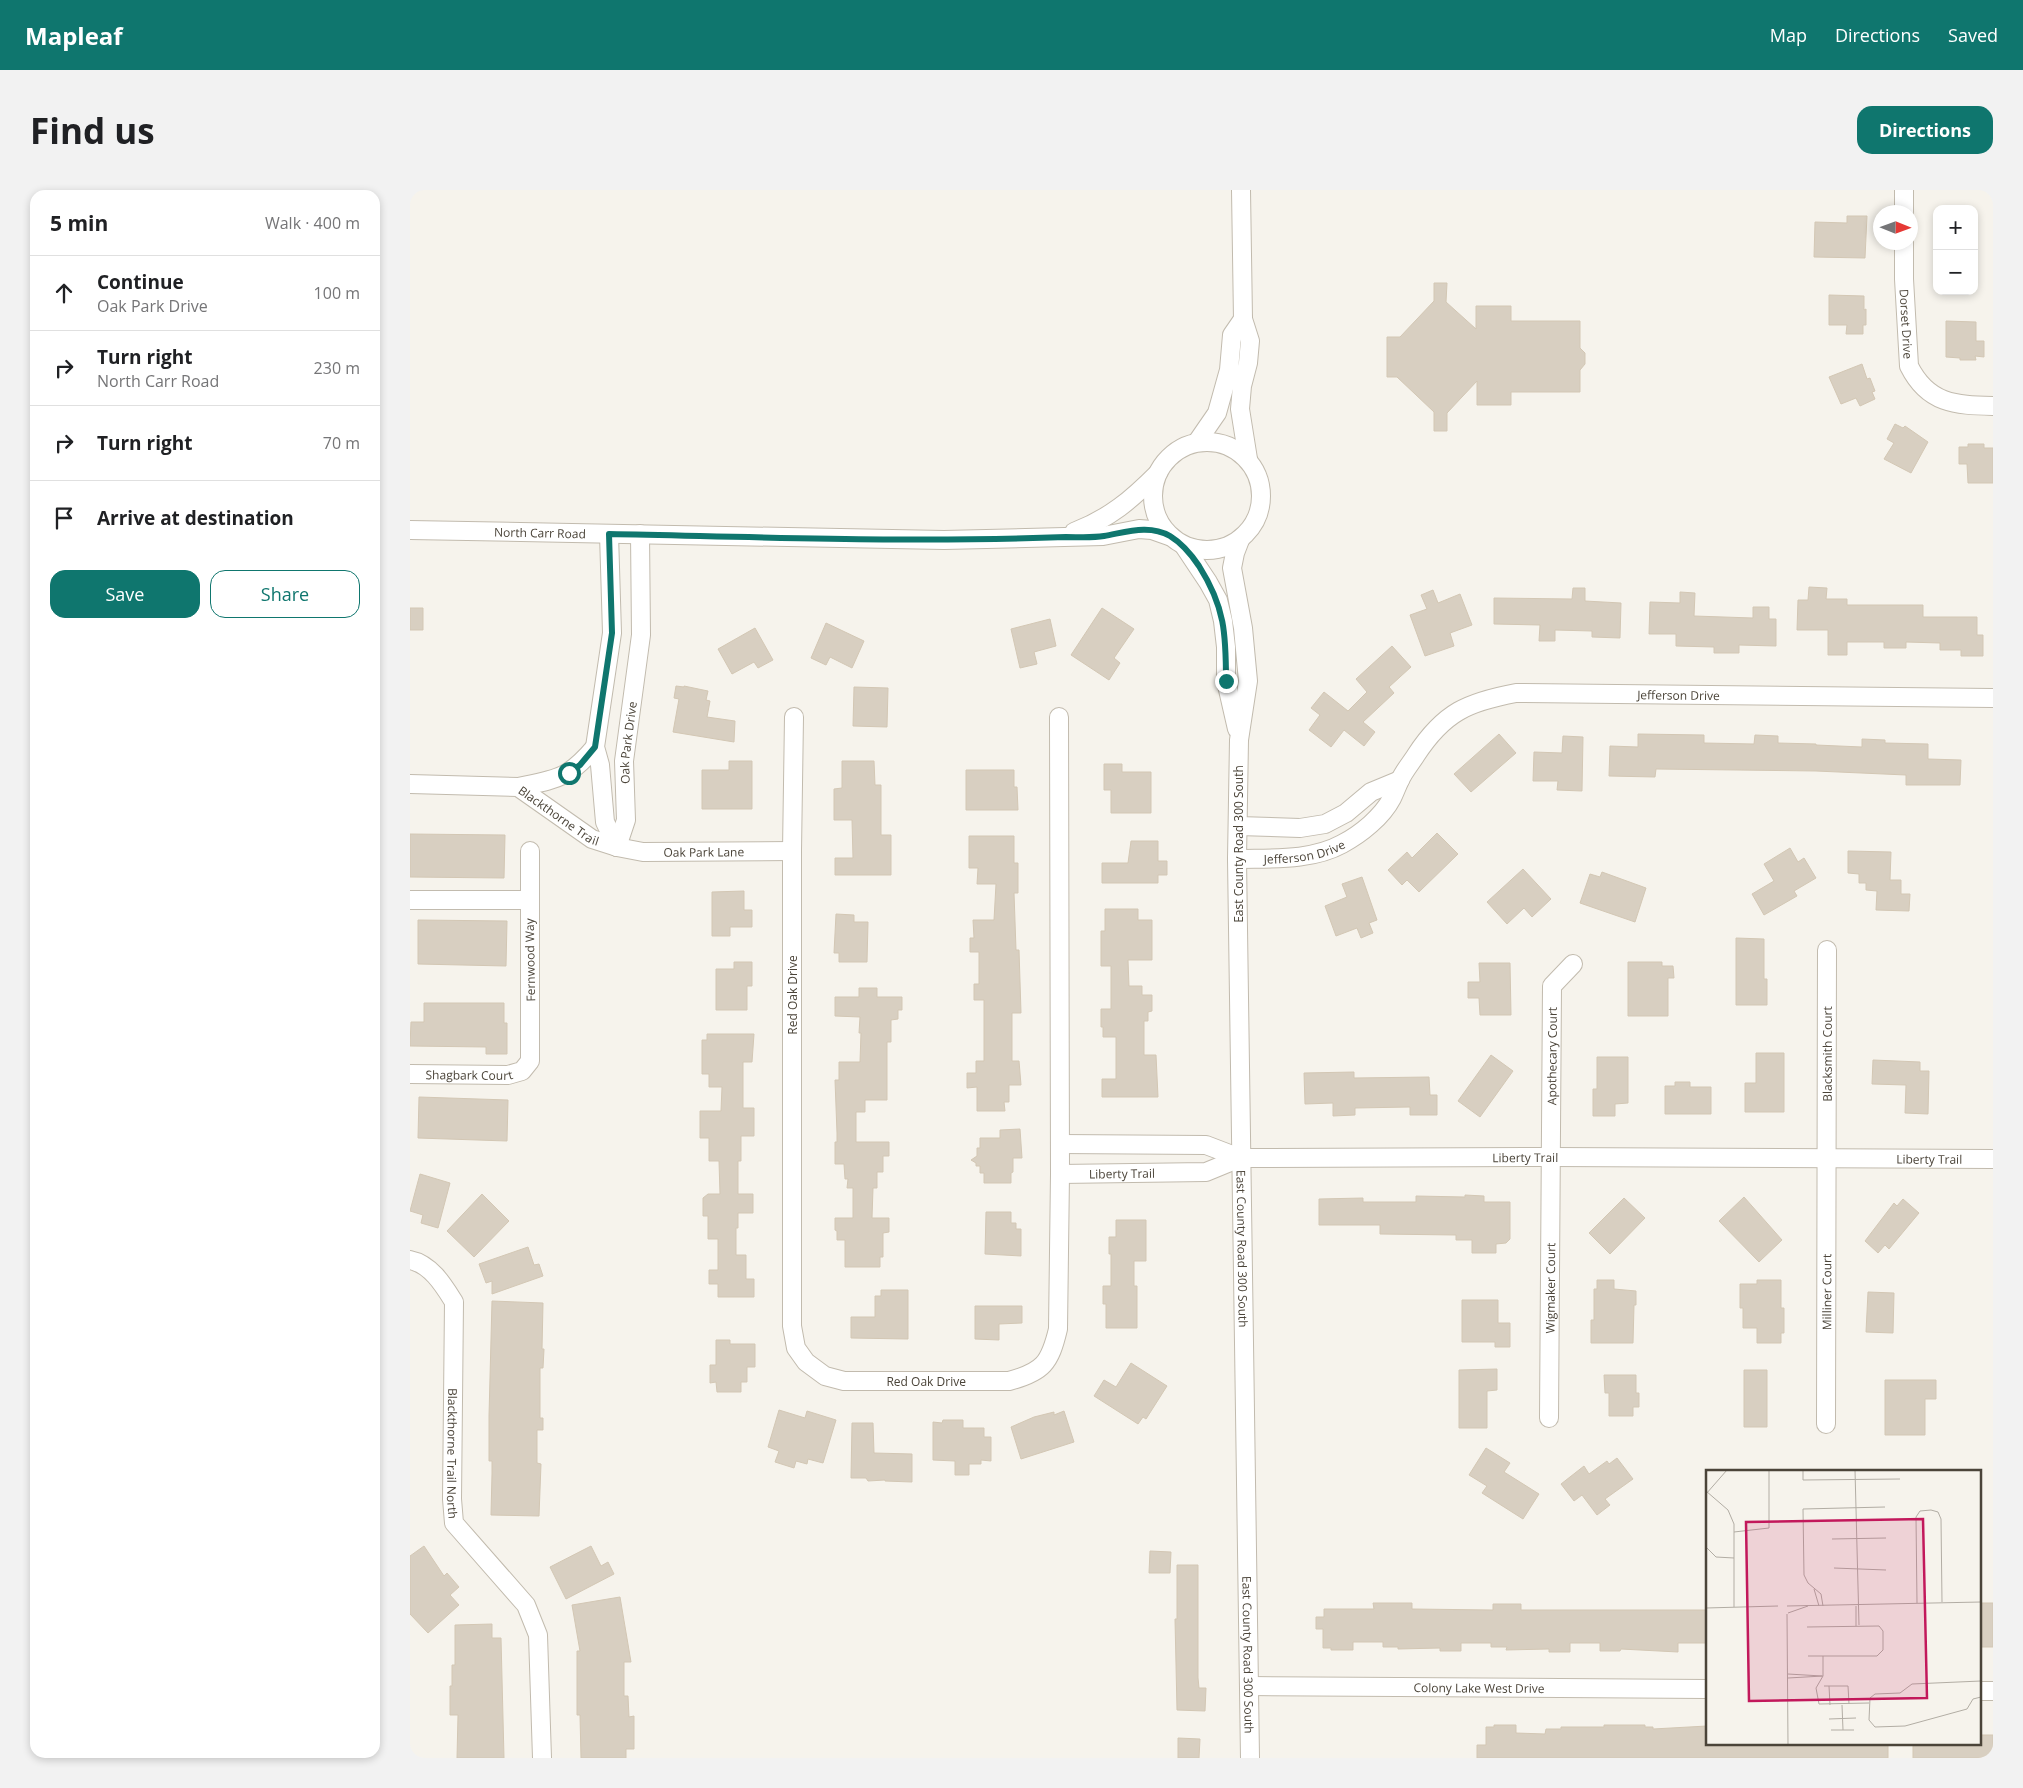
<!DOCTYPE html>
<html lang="en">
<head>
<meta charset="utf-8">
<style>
	body { margin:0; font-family:"Open Sans",sans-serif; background:#f2f2f2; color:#202124 }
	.controls { position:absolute; right:15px; top:15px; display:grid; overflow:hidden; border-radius:10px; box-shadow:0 2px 8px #0003 }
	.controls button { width:45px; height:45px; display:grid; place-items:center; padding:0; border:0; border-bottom:1px solid #e0e0e0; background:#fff; color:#202124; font:25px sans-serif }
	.compass { position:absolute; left:1463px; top:15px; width:45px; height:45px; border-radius:50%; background:#fff; box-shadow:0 2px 8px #0003; rotate:91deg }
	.stop { position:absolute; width:15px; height:15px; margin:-11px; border:4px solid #0f766e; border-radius:50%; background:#fff }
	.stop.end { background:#0f766e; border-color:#fff; box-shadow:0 1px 5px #0008 }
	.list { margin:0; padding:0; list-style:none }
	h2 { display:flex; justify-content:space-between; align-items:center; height:65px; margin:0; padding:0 20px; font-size:21px }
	h2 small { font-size:16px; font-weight:400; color:#757577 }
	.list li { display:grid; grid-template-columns:32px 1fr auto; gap:15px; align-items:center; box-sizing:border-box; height:75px; padding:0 20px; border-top:1px solid #e0e0e0 }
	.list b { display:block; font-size:19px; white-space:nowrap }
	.list p { margin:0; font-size:16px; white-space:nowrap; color:#757577 }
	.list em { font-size:16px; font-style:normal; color:#757577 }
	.actions { display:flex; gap:10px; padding:15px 20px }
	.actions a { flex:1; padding:11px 0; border:1px solid #0f766e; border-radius:15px; text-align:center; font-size:18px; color:#0f766e }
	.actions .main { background:#0f766e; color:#fff }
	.icon { flex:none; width:28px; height:28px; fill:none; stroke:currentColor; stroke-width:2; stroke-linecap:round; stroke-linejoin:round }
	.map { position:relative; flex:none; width:1583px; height:1568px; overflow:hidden; border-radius:15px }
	header { display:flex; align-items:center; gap:30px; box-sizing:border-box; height:70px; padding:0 25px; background:#0f766e; color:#fff }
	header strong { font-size:24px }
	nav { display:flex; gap:28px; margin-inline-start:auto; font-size:18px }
	.intro { display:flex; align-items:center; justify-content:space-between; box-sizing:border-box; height:120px; padding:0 30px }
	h1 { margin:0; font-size:35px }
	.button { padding:12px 22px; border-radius:15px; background:#0f766e; color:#fff; font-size:18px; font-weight:700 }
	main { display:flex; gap:30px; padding:0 30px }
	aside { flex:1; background:#fff; border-radius:15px; box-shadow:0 2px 8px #0003 }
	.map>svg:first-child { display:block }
	.building { fill:#d8cfc1; stroke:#d3c7b4 }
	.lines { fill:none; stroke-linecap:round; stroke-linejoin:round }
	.minor-casing { stroke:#c2bbae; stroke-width:20 }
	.minor { stroke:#fff; stroke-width:18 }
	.route { stroke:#0f766e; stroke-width:6 }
	.labels { text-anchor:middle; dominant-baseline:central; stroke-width:4.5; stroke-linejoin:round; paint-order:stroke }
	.street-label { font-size:12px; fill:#4b4439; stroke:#fff }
	.inset-road { fill:none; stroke:#b2ada4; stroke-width:1 }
	.view { fill:#c2185b; fill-opacity:0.15; stroke:#c2185b; stroke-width:2.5 }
	.inset-edge { fill:none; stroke:#4b4439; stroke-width:2.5 }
</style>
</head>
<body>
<header>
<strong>Mapleaf</strong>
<nav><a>Map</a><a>Directions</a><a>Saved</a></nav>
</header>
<div class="intro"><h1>Find us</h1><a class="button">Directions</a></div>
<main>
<aside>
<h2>5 min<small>Walk · 400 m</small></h2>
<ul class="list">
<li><svg class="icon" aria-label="ahead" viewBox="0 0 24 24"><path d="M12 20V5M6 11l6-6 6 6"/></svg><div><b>Continue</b><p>Oak Park Drive</p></div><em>100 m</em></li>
<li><svg class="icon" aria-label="right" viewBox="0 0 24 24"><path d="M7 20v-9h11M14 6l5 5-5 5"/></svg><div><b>Turn right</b><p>North Carr Road</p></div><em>230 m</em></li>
<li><svg class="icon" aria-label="right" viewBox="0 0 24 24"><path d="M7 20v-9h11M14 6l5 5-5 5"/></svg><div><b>Turn right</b></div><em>70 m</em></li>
<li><svg class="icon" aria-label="arrive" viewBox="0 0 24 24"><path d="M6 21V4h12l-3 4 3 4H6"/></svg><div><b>Arrive at destination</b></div></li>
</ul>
<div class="actions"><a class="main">Save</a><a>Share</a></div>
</aside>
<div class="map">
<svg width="1583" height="1568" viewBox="0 0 1583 1568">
	<rect width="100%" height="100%" fill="#f6f3ec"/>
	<!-- building -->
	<path class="building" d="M1437,26H1457L1455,68L1404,67L1405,32L1437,33Z
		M1024,93H1037L1036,112L1066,139V116H1101V131H1170V158L1175,163V174L1170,180V202H1101V215H1067V191L1037,223V241H1024V222L987,187H977V147H990L1024,111Z
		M1419,105L1454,106V120L1456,119V135H1453V144H1436L1437,135H1419Z
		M1536,131L1566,132V151H1574V167L1565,166L1566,170H1550V168L1536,167Z
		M1452,174L1457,189L1460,188L1465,201L1462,202L1465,209L1450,216L1446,208L1431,214L1419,187Z
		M1485,234L1493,238L1495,236L1518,252L1501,283L1474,269L1484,253L1477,249Z
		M1558,254H1574V258H1583V293H1558L1557,274H1549V257H1558Z
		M1399,397L1417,398L1416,409H1437V415H1513V427H1567V445H1573V466H1551V460H1530V453L1496,452V458H1474V452H1437V465H1418V440H1387L1388,410H1398Z
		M1163,398H1175V411L1211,413L1210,448L1182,447V441L1145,440V451H1129L1130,435L1084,434V408L1162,409Z
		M1023,400L1028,413L1050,404L1062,435L1040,443L1044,456L1015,466L1000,425L1017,419L1011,405Z
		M1270,402L1285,403L1284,426L1343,428V417H1359V429H1366V456L1329,455V463H1304V457L1266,456V444H1239L1240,412L1270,413Z
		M0,418H13V440H0Z
		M692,418L724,439L704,468L710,473L699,490L661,465Z
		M640,429L646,456L624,462L627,474L610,478L601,439Z
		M416,433L454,451L442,478L420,467L416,475L401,468Z
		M345,438L363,470L348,478L344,472L322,484L308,459Z
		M982,456L1001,477L979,497L984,503L953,532L965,542L954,556L934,540L921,557L899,540L910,525L901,518L914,502L938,521L957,502L946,489Z
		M266,496L274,497V496L298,501L296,510L300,511L297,527L325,531L324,552L263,542L269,509L264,508Z
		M444,497L478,498L477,537L443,536Z
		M1089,544L1106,563L1061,602L1044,584Z
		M1228,544L1294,545V553L1344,554L1345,545L1368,546V553L1406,554V555L1452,557V549L1475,550V553L1518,554V569L1551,570L1550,595H1496V585L1406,581L1246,579L1245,587L1199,586L1200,556L1228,557Z
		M1153,546L1173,547L1172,601L1147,600L1148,591H1123L1124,562L1152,563Z
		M319,571H342V619H292V580H319Z
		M432,571H464L465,595H471V645H481V685H425V668H443L442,630H424V599L432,598Z
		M694,574H712V582H741V623H701V600H694Z
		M556,580H604V597H607L608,620H556Z
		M1027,643L1048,664L1009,702L997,690L992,695L978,680L997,662L1002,668Z
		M0,644L95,645L94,688L0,687Z
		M559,646H604V673H608V703H604L606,760H609L611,823H602V871H609L611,895H599V912H594L595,921H567V897L557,898V883H566V871H574V810H564V794H569V762H560V748H564L563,730H584L586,694H567L568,678H559Z
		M721,651H748V671H757V685H748V693H692V673H718Z
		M1380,658L1388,672L1394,668L1406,688L1384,701L1387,706L1354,725L1342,704L1364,691L1354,674Z
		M1438,661L1481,662L1480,690H1491V704H1500L1499,721L1466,720L1467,701L1456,700V693H1449V684L1438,683Z
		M1113,679L1141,709L1122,727L1114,718L1097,734L1077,712Z
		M1192,682L1236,698L1225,732L1170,713L1180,684L1190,687Z
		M952,687L967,730L959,733L963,743L951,748L947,738L926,746L915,716L937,707L932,694Z
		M334,701V720H342V737H320V746H302V702Z
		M695,719H728V730H742V770H718L719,796H732V805H742V821L738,822V831H734V865H746L748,907H692V889H706V847H693V837H691V819H701V776H691V741H695Z
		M426,724L444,725V732H458L457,772H429V763H424Z
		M8,730L97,731L96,776L8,774Z
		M1326,748L1354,749V789H1357V815H1326Z
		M324,772H342V796H337V820H306V779H324Z
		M1218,772H1252V776H1263L1264,788H1258V826H1218Z
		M1069,773H1100L1101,825H1070L1069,808H1058V792H1070Z
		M449,798H467V807H492V820H488V829L481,830V852H477V910H455V922H446V952H479V966H473V982H467V998H463L462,1028H479V1042L473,1043V1067H470V1077H435V1050H427V1041L425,1040V1028H443V998H437L438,989H435L434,974H425V952H427V943L425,890H429V872H450L451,843H449L450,827L425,826V807H449Z
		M14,813H94V833H97V864H76V857L0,856L1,832H14Z
		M297,844H344L342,872H333V918H344V946H331V971H328V1004H343V1023H328V1038H326V1065H336V1089H344V1107H308V1094H299V1080H308V1049H298V1026H293V1008L298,1004H310L309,971H299V948H290V921H311L312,897H299V884H292V850H297Z
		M1346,863H1374V922H1335V893H1346Z
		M1081,865L1103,881L1070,927L1048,911Z
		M1187,867H1218V913L1205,914V926H1183V899H1187Z
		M1463,870L1510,872V881H1519L1518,924L1495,923L1496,895L1462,894Z
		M944,882V888L1019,887L1020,905H1027V925H1000V917L945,918V925L923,926V913L895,914L894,883Z
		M1265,892H1280V897H1301V924H1255V896H1265Z
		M9,907L98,910L97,951L8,948Z
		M610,939L612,968H603V982L601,983V993H574V983H570V976H566V973L561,970L567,966V958H570V948H590V940Z
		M10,984L40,993L28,1038L11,1033L13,1025L0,1021Z
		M72,1004L99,1031L64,1067L37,1041Z
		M1055,1005L1074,1006V1012H1100V1049L1096,1053L1086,1054V1063H1062V1050H1046V1045L970,1044V1035H909V1009L953,1008V1012H1006V1006L1055,1007Z
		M1334,1007L1372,1050L1349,1072L1309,1031Z
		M1214,1008L1235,1028L1200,1064L1179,1043Z
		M1493,1009L1509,1023L1479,1059L1475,1055L1468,1063L1455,1051L1484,1013L1487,1016Z
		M576,1022H601V1033H606V1039H611V1066L575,1064Z
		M706,1030H736V1071H724V1096H727V1138H696V1114H693V1096H701V1064H699V1047H706Z
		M118,1057L124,1075L129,1074L133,1086L82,1104V1091L76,1093L69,1074Z
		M1187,1090H1204V1099L1226,1101V1115H1224L1223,1153H1181V1130H1184V1099H1187Z
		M1347,1090H1371V1118H1374V1143H1371V1153H1347V1138H1333V1118H1330V1094H1347Z
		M471,1100H498V1149L441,1148V1127H465V1106H471Z
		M1458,1102L1484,1103L1483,1143L1456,1142Z
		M1052,1110H1088V1133H1100V1157H1085V1152H1052Z
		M82,1111L133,1113L132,1159H134L133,1178H130V1228H133V1240H127V1273L131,1274L129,1326L81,1325L82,1284V1271H79V1226Z
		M565,1116H612V1133L589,1134V1150L565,1149Z
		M306,1150H320V1154H345V1177H337V1192H331V1202H307L306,1192L300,1193V1175H306Z
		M721,1173L757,1196L736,1229L733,1227L728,1234L684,1206L694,1190L706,1197Z
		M1087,1179V1200L1077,1201V1238H1049V1180Z
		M1334,1180H1357V1237H1334Z
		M1194,1185H1226V1203H1229V1217H1223V1226H1199V1203H1195Z
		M1475,1190H1526V1209H1515V1245H1475Z
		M369,1220L395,1228L397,1221L426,1230L413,1273L398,1269L397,1274L386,1271L384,1278L365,1272L369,1261L358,1257Z
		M654,1221L664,1252L611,1269L601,1237L624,1227L644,1222V1225Z
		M533,1230H553V1238H574V1247H581V1271L571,1270V1274H559V1285H545V1271L523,1270V1232L532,1233Z
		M442,1233H463L464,1263L502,1264V1292L475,1291V1290L458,1291L456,1288H441Z
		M1076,1258L1100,1273L1094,1282L1129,1304L1113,1329L1072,1303L1077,1296L1059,1285Z
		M1207,1268L1223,1289L1195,1309L1200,1315L1187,1325L1172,1305L1164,1311L1151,1294L1174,1276L1179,1284L1197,1271L1199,1274Z
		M14,1356L34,1386L37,1383L49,1397L40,1405L49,1415L18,1443L0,1424V1366Z
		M181,1356L191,1376L198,1372L204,1384L156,1409L140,1377Z
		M740,1361L761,1362L760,1383H739Z
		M767,1375H788V1488L789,1498H796L795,1521L767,1520L765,1429H767Z
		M210,1407L221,1472H214V1506H218L219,1527L224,1526V1559H216V1568H171L170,1525H167V1461H170L162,1415Z
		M963,1413H1002V1419L1083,1420V1414H1111V1420H1297V1451L1296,1453H1268V1462L1211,1459L1210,1461H1190V1453H1160V1462H1139V1459L1096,1460L1097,1457H1081V1453H1051V1461H1030V1458L988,1459V1457H973V1452H943V1460H921V1458H913V1439H906V1427H914V1419H964Z
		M1569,1413H1583V1457H1569Z
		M82,1434V1448H91L94,1568H47L48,1525H40V1496H42V1475H45V1435Z
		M1084,1535H1106V1543L1135,1544L1136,1539H1151V1537H1194V1535H1235V1537H1243V1539L1297,1536V1554H1478V1568H1067V1555H1076V1537H1084Z
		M1569,1545H1583V1568H1503V1554H1569Z
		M768,1548L790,1549L789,1568H768Z"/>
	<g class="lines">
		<defs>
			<g id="minor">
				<path d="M831,0L833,129L840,151L838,173L832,196L830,219L838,269"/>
				<path d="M1494,0V22"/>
				<path id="s1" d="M1494,52V89L1499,176C1518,214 1545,215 1583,216"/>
				<circle cx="797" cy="306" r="54"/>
				<path d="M787,252L807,223L819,180L822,145L833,129"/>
				<path id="s2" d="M0,340L534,350L693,346L729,339L742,340L759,346"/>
				<path d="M664,342C700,328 721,310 748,283"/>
				<path d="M199,344L202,443L185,557L190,575L195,632L207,657"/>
				<path id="s3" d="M830,350L825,363L822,378L833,438L838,491L829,550L827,669L840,1568"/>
				<path d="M774,356L798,392L808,410L813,431L816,457V491L827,539"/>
				<path id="s4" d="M384,527L382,661V1136L386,1158L396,1172L415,1186L434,1191H599C633,1182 640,1173 648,1139L650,984L649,527"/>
				<path id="s5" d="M0,594L108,597L182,649L207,657L233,662L382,661"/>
				<path d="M108,597C147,589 158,589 185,557"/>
				<path d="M828,636L890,638L915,634L936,623L961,602L990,590"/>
				<path id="s6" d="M207,657L216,630L214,571L231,445L230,344"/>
				<path id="s7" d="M827,669C861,668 901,671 932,654C951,644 972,627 982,608C985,602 987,596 990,590C994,581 1001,573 1006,565C1034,522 1058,512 1106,503L1583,508"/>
				<path d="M0,710H120"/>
				<path id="s8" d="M0,884L98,885L112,881L120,871V661"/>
				<path d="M650,954L796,955L830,968"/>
				<path id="s9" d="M650,984L796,982L830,968L1142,967L1583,969"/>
				<path id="s10" d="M0,1070C21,1074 34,1096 44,1112L42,1309L44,1333L116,1415L128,1445L132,1568"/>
				<path id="s11" d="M1139,1228L1142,796L1163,774"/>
				<path id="s12" d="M1416,1234L1417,760"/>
				<path id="s13" d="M840,1496L1297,1499"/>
				<path d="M1569,1501H1583"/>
			</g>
		</defs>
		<!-- minor casing -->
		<use href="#minor" class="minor-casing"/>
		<!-- minor -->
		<use href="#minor" class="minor"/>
	</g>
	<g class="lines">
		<!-- route -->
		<path class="route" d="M159,583L170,575L185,557L202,443L199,344C351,347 504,353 656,347C669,347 682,348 694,346C717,342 739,334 760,346C773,354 781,364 789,376C815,417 816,444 816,491"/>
	</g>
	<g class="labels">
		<!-- street labels -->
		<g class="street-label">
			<text stroke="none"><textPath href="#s1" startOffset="82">Dorset Drive</textPath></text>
			<text stroke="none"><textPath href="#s2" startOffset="130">North Carr Road</textPath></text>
			<text stroke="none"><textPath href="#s7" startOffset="510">Jefferson Drive</textPath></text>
			<text stroke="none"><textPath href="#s6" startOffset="106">Oak Park Drive</textPath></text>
			<text stroke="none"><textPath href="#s5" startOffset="158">Blackthorne Trail</textPath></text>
			<text transform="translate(828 654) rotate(-90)">East County Road 300 South</text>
			<text stroke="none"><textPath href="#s7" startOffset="68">Jefferson Drive</textPath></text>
			<text stroke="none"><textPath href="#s5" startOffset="312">Oak Park Lane</textPath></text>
			<text transform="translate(120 770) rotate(-91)">Fernwood Way</text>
			<text transform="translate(382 805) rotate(-90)">Red Oak Drive</text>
			<text stroke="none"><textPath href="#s12" startOffset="370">Blacksmith Court</textPath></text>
			<text stroke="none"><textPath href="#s11" startOffset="362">Apothecary Court</textPath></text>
			<text stroke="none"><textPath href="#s8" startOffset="59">Shagbark Court</textPath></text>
			<text stroke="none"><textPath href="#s9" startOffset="468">Liberty Trail</textPath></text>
			<text stroke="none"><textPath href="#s9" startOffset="872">Liberty Trail</textPath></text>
			<text stroke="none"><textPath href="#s9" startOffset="62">Liberty Trail</textPath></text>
			<text stroke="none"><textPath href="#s3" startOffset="712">East County Road 300 South</textPath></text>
			<text stroke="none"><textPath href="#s11" startOffset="130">Wigmaker Court</textPath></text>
			<text stroke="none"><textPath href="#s12" startOffset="132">Milliner Court</textPath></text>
			<text stroke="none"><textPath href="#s4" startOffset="774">Red Oak Drive</textPath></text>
			<text stroke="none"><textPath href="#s10" startOffset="214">Blackthorne Trail North</textPath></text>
			<text stroke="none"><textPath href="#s3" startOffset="1118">East County Road 300 South</textPath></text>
			<text stroke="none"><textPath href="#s13" startOffset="229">Colony Lake West Drive</textPath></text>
		</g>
	</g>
	<!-- overview -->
	<g transform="translate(1296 1280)">
		<rect width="275" height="275" fill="#f6f3ec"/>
		<path class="inset-road" d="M97,0V10L194,9M149,0L153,155M0,21L22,40L28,54V137M0,24L21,0M28,62L63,58V0M126,69L180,68M0,77L10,87L28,88M128,98L180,100M108,119L113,136M211,133L210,47L214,41L225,40L232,42L235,49L236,132M81,136L275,132M117,136L115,124L102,113L98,105L97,39L179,37M0,138L72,136M82,143L102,136M81,144L82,275M150,156V136M101,157L173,156L177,161V180L171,186H102M117,186V206L110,218L113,234L163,233M82,204L116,206M82,208L117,206M275,211L206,214L194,223L169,224L164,228L163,250L169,257L199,256L261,239L267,229L275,227M118,216H142L143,234M123,216L124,235M136,235L137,260M123,249L150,248M125,260H148"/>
		<path class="view" d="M217,49L221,228L43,231L40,52Z"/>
		<rect width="275" height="275" class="inset-edge"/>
	</g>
</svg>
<div class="controls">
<button>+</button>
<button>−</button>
</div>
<svg class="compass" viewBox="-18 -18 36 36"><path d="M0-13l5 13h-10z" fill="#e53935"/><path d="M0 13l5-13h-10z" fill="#757577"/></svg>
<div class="stop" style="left:159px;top:583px"></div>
<div class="stop end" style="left:816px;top:491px"></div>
</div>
</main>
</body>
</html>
